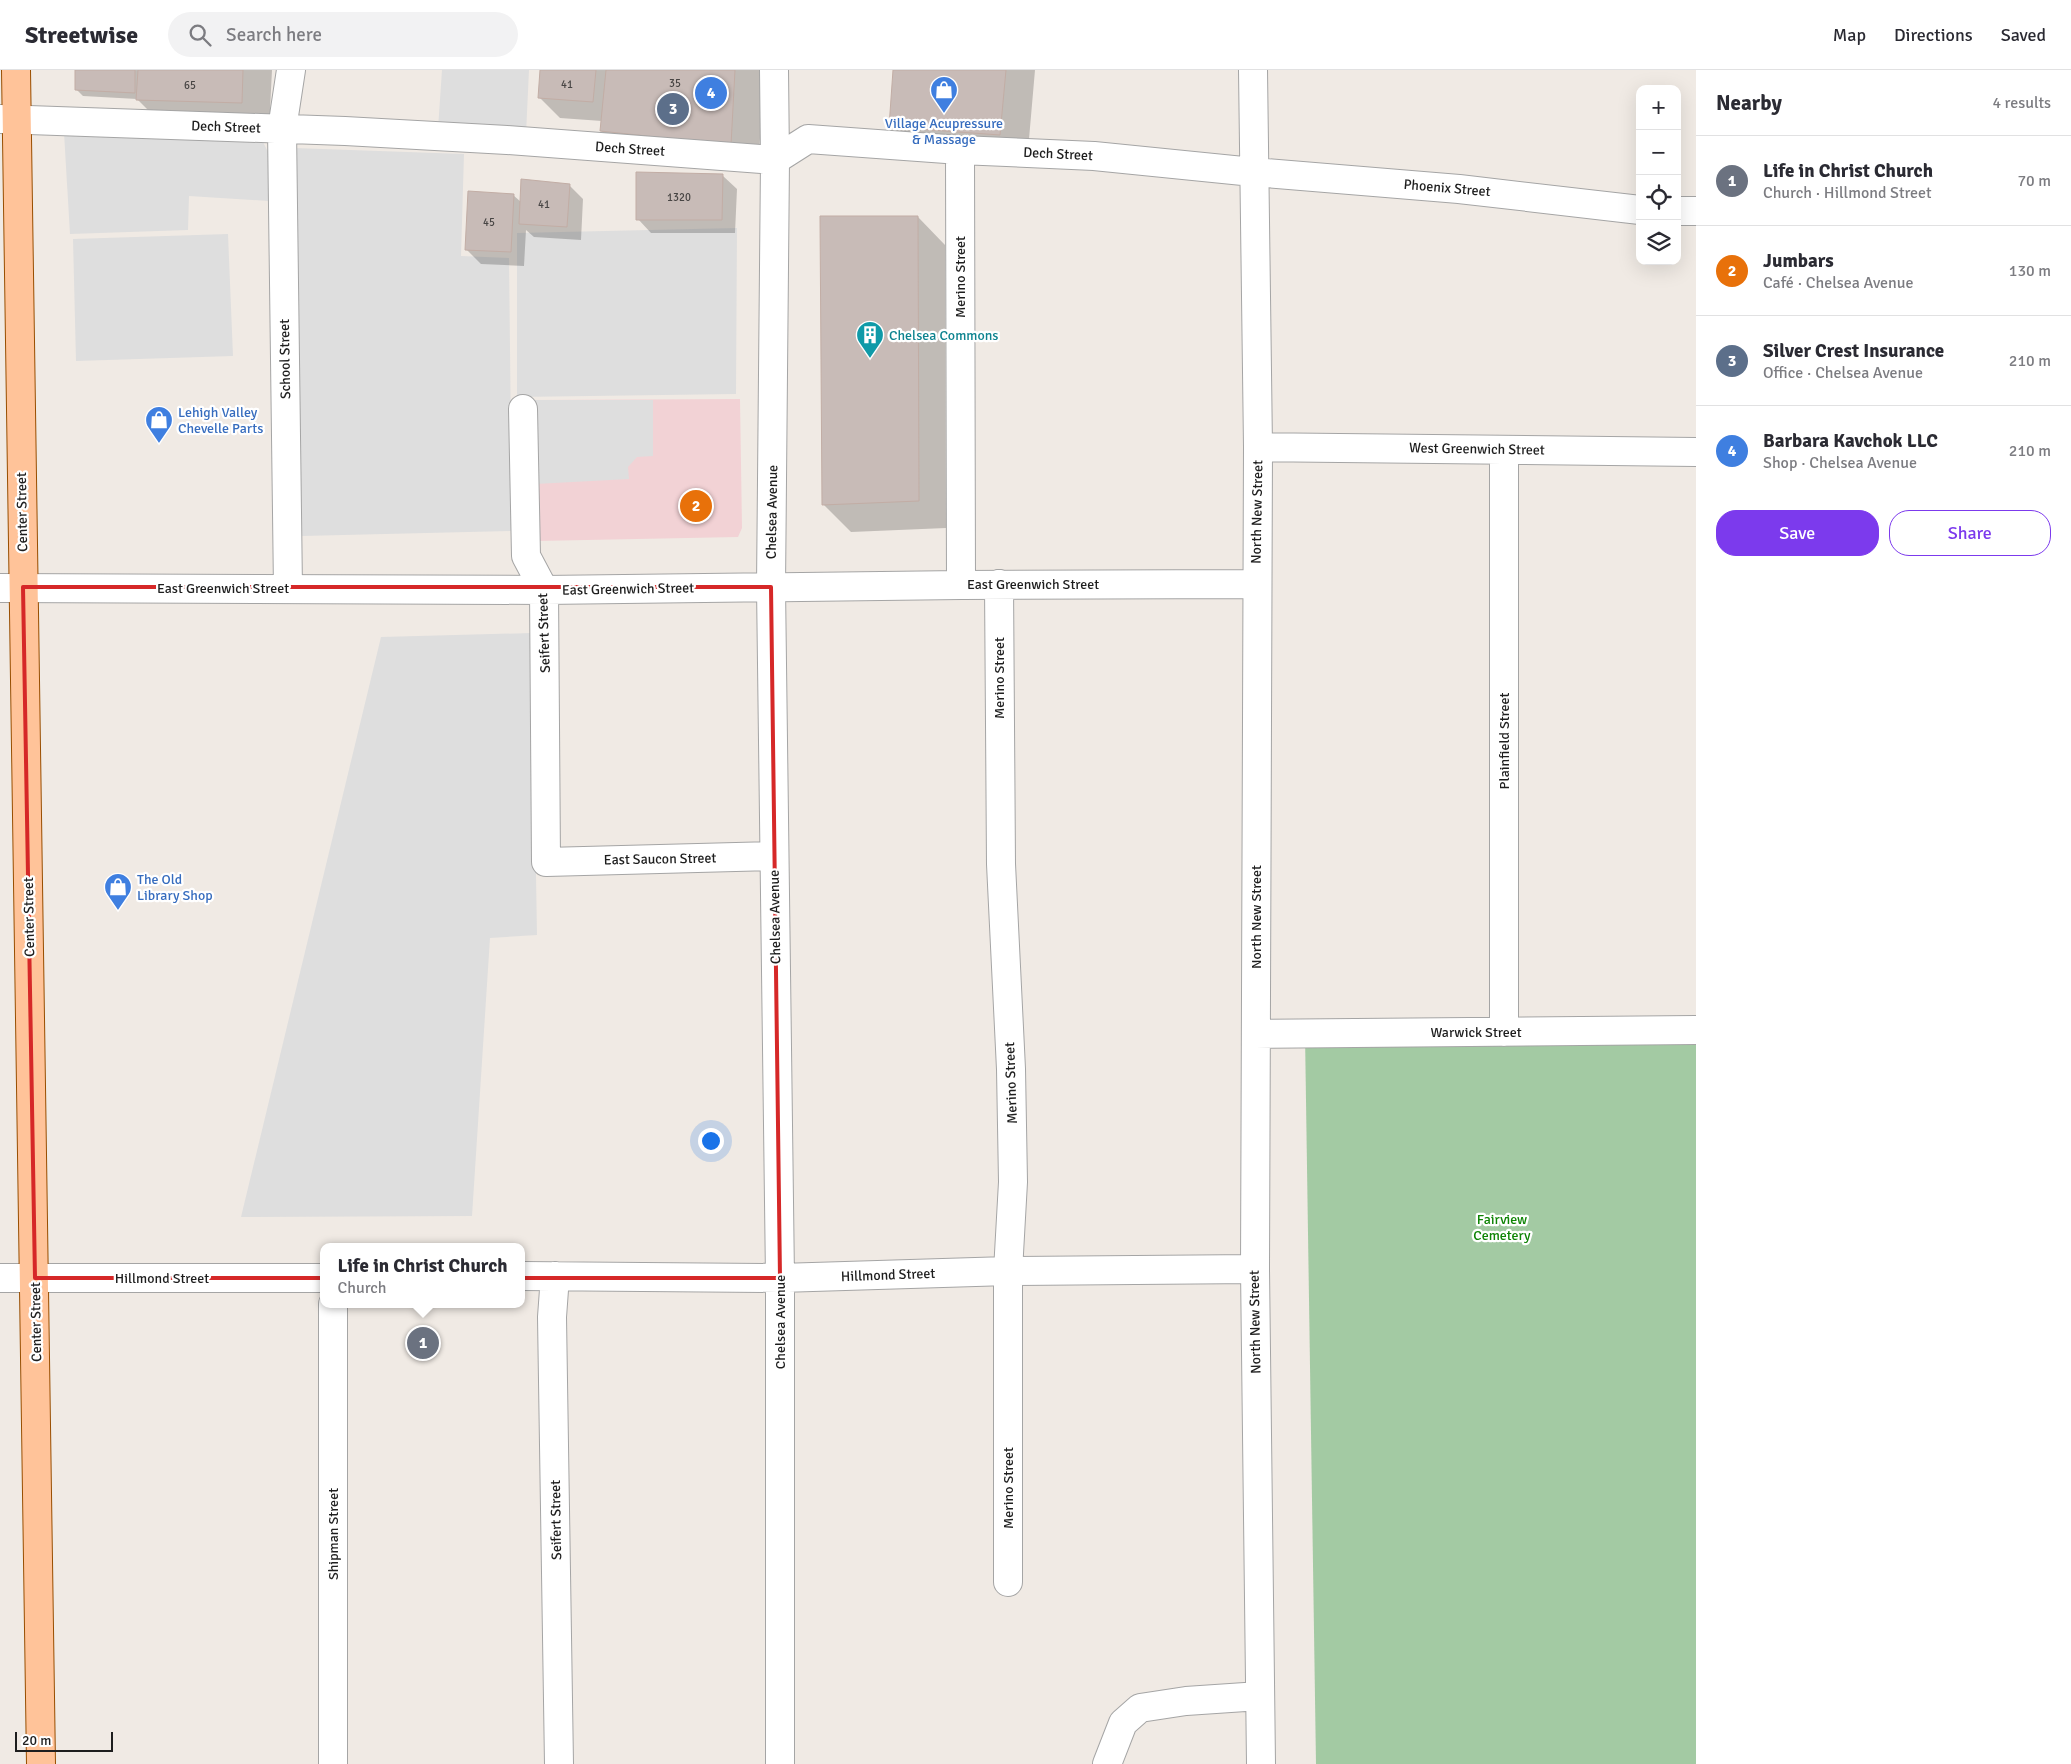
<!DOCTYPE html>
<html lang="en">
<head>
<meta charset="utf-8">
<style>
	body { margin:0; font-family:Signika,sans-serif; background:#f2f2f3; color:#2b2b33 }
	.controls { position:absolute; right:15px; top:15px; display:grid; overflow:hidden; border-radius:10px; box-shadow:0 5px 20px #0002 }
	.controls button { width:45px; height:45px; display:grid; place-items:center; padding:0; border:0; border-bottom:1px solid #e1e1e2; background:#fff; color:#2b2b33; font:25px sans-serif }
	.scale { position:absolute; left:15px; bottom:12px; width:98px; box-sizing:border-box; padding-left:5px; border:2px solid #1e1e1e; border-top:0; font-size:14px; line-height:18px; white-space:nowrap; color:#1e1e1e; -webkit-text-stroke:4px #fff; paint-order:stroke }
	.you { position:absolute; left:710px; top:1070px; width:18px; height:18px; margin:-12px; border:4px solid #fff; border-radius:50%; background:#1a73e8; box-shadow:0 0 0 8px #1a73e833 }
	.badge { display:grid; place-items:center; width:32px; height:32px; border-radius:50%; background:#7c3aed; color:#fff; font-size:16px; font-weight:700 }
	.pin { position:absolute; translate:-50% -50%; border:2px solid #fff; box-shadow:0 1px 5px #0006 }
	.popup { position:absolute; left:320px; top:1173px; width:205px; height:65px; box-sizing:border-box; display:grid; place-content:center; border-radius:10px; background:#fff; filter:drop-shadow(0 1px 4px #0005); font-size:16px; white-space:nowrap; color:#7c7c81 }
	.popup b { font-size:19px; color:#2b2b33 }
	.popup::after { content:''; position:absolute; left:50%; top:100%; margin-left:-10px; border:10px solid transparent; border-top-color:#fff }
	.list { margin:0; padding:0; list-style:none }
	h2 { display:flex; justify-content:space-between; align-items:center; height:65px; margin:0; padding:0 20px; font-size:21px }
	h2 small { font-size:16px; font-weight:400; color:#7c7c81 }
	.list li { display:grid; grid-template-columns:32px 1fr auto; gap:15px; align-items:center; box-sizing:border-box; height:90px; padding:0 20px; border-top:1px solid #e1e1e2 }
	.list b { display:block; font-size:19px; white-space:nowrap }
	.list p { margin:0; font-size:16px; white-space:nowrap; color:#7c7c81 }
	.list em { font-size:16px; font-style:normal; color:#7c7c81 }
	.actions { display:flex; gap:10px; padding:15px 20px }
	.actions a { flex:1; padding:11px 0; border:1px solid #7c3aed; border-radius:20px; text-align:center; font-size:18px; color:#7c3aed }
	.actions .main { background:#7c3aed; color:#fff }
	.icon { flex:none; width:28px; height:28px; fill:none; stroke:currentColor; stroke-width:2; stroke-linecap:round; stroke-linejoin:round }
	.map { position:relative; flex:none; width:1696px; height:1694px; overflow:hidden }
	header { display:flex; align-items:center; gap:30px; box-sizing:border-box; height:70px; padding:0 25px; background:#fff; border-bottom:1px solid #e1e1e2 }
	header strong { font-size:24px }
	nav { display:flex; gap:28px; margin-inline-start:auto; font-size:18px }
	.search { width:350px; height:45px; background:#f2f2f3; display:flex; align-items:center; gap:12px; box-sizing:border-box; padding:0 18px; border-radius:28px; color:#7c7c81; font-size:19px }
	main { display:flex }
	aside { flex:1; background:#fff }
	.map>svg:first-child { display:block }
	.commercial { fill:#f2d2d5 }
	.cemetery { fill:#a3caa3 }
	.parking { fill:#dedede }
	.shadow { fill:#0003 }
	.building { fill:#c8bbb7; stroke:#c2ada5 }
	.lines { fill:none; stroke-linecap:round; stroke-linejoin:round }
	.minor-casing { stroke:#a5a5a5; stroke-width:30 }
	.major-casing { stroke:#984e00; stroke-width:30 }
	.minor { stroke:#fff; stroke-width:28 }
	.major { stroke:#ffc399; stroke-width:28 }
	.marked { fill:none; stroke:#d62828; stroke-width:4; stroke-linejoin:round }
	.labels { text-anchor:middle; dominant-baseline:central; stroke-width:4.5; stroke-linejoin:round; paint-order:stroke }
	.number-label { font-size:11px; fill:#484544 }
	.shop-label { font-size:14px; fill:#366cbe; stroke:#fff; text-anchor:start }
	.street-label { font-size:14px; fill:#1e1e1e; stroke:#fff }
	.culture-label { font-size:14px; fill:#0d838f; stroke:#fff; text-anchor:start }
	.park-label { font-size:14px; fill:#0e8405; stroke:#fff }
</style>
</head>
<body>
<header>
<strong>Streetwise</strong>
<div class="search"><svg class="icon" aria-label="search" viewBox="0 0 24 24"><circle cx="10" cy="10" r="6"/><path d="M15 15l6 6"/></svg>Search here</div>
<nav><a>Map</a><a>Directions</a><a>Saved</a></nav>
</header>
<main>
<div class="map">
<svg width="1696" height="1694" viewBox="0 0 1696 1694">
	<rect width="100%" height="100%" fill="#f0eae4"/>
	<!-- commercial -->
	<path class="commercial" d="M740,329L742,458L738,467L536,471L533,330Z"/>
	<!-- cemetery -->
	<path class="cemetery" d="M1696,960V1694H1316L1305,964Z"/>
	<!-- parking -->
	<path class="parking" d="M442,0H529L526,64L438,59Z
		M64,63L263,72L270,86L269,131L189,126L188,160L70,164Z
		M294,78L464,84L461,186L509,188L512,461L302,466Z
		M737,158L736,324L517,327V163Z
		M228,164L233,286L76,291L73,169Z
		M533,330H653V386L637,387L628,397L629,409L535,414Z
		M532,563L537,865L490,868L472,1146L241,1147L381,567Z"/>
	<!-- shadow -->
	<path class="shadow" d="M76,0H272L269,60L165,57L137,29L83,26L76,19Z
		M541,0H764L758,102L629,88L601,61L602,51L560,48L539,27Z
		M894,0H1035L1027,92L917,84L890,57Z
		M723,106L737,119L735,163H651L638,149Z
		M569,115L583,129L581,170L534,167L526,160L524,196L481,194L467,180L513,125L521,132Z
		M918,147L945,175L946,458L851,462L823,434Z"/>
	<!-- building -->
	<path class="building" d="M75,0H135V23L75,20Z
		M138,0H243L242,33L136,30Z
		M540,0H596L593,32L538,28Z
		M606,0H735L731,75L600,61Z
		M893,0H1006L1000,65L889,57Z
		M636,102L723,104L722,150H636Z
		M521,109L570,114L567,157L519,154Z
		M468,121L514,124L511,182L465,180Z
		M820,146H918L919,431L822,435Z"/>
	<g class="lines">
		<defs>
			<path id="minor" d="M774,0L775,90L771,517L780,1208V1694
				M1253,0L1258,377L1255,1199L1261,1694
				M0,49L345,61L507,70L775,90L808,69L960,80L1094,86L1253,102L1459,119L1640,140
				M960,80L961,515
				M1677,141H1696
				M523,339L526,486L544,520L546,792L774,786
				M1258,377L1696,382
				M1504,380V962
				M999,514L1001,794L1011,999L1013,1112L1008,1201V1512
				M0,518L544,520L961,515L1256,514
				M288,519L282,59L291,0
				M1256,964L1696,960
				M522,1206L780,1208L1008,1201L1255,1199
				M555,1206L552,1247L559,1694
				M0,1208H324
				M333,1234V1694
				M1107,1694L1123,1653L1140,1638L1186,1631L1260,1626"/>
			<path id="major" d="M16,0L41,1694"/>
		</defs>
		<!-- minor casing -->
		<use href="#minor" class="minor-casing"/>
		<!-- major casing -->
		<use href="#major" class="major-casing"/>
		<!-- minor -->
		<use href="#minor" class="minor"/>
		<!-- major -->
		<use href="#major" class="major"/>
	</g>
	<!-- marked area -->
	<path class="marked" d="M23,517H771L780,1208H35Z"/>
	<!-- icons -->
	<defs>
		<symbol id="shop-pin" viewBox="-11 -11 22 30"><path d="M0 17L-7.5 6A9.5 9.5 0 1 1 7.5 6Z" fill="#3f7fe0" stroke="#fff"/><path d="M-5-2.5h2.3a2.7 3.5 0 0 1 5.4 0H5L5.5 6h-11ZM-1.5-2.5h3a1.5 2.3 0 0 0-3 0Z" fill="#fff"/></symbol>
		<symbol id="building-pin" viewBox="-11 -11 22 30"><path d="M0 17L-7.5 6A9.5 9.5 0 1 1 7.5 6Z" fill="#0f9aa8" stroke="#fff"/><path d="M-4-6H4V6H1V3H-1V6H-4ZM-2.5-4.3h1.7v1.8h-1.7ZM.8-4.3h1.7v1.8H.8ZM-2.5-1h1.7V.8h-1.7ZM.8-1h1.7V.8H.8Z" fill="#fff"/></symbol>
	</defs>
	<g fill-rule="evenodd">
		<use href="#shop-pin" x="928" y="4" width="32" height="43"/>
		<use href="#building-pin" x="854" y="249" width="32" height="43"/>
		<use href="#shop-pin" x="143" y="334" width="32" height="43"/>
		<use href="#shop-pin" x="102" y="801" width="32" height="43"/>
	</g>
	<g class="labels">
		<!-- number labels -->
		<g class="number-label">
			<text x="675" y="13">35</text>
			<text x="567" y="14">41</text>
			<text x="190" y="15">65</text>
			<text x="679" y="127">1320</text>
			<text x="544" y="134">41</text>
			<text x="489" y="152">45</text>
		</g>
		<!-- shop labels -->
		<g class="shop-label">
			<text x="944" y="53" text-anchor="middle">Village Acupressure<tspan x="944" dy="16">&amp; Massage</tspan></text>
			<text x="178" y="342">Lehigh Valley<tspan x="178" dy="16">Chevelle Parts</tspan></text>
			<text x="137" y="809">The Old<tspan x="137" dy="16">Library Shop</tspan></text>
		</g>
		<!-- street labels -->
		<g class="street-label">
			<text transform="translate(226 57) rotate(2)">Dech Street</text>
			<text transform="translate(630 79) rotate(4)">Dech Street</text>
			<text transform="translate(1058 84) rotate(3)">Dech Street</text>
			<text transform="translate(1447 118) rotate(5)">Phoenix Street</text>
			<text transform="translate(960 207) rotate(-90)">Merino Street</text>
			<text transform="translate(285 289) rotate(-91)">School Street</text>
			<text transform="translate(1477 379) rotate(1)">West Greenwich Street</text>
			<text transform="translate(22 442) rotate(-91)">Center Street</text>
			<text transform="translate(772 442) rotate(-89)">Chelsea Avenue</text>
			<text transform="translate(1257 442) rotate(-89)">North New Street</text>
			<text x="1033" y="514">East Greenwich Street</text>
			<text x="223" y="518">East Greenwich Street</text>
			<text transform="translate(628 519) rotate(-1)">East Greenwich Street</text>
			<text transform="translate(544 563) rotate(-92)">Seifert Street</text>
			<text transform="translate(999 608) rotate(-90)">Merino Street</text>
			<text transform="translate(1504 671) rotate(-90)">Plainfield Street</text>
			<text transform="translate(660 789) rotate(-1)">East Saucon Street</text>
			<text transform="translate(29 847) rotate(-91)">Center Street</text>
			<text transform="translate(775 847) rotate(-91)">Chelsea Avenue</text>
			<text transform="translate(1256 847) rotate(-90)">North New Street</text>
			<text x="1476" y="962">Warwick Street</text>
			<text transform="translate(1011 1013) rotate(-92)">Merino Street</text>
			<text transform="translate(888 1205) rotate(-2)">Hillmond Street</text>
			<text x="162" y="1208">Hillmond Street</text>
			<text transform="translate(36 1252) rotate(-91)">Center Street</text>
			<text transform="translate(780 1252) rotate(-90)">Chelsea Avenue</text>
			<text transform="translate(1255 1252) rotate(-91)">North New Street</text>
			<text transform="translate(1008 1418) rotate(-90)">Merino Street</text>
			<text transform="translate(556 1450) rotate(-91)">Seifert Street</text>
			<text transform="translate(333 1464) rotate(-90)">Shipman Street</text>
		</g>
		<!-- culture labels -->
		<g class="culture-label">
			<text x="889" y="265">Chelsea Commons</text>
		</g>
		<!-- park labels -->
		<g class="park-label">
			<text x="1502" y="1149">Fairview<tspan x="1502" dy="16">Cemetery</tspan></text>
		</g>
	</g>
</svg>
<div class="controls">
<button>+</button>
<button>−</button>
<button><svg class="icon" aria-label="locate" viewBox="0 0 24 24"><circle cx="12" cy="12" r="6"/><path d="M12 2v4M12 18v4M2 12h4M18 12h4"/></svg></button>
<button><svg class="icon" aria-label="layers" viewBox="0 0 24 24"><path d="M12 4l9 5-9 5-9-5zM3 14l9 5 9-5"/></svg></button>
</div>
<div class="scale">20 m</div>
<div class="you"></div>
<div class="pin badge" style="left:423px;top:1273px;background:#6b7280">1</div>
<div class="popup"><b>Life in Christ Church</b>Church</div>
<div class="pin badge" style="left:696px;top:436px;background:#e8710a">2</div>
<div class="pin badge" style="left:673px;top:39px;background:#5c6f8a">3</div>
<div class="pin badge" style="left:711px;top:23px;background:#3f7fe0">4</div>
</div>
<aside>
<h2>Nearby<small>4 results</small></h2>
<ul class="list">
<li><span class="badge" style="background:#6b7280">1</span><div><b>Life in Christ Church</b><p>Church · Hillmond Street</p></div><em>70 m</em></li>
<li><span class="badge" style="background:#e8710a">2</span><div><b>Jumbars</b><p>Café · Chelsea Avenue</p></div><em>130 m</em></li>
<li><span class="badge" style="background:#5c6f8a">3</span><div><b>Silver Crest Insurance</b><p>Office · Chelsea Avenue</p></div><em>210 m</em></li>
<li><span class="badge" style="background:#3f7fe0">4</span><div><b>Barbara Kavchok LLC</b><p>Shop · Chelsea Avenue</p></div><em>210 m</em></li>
</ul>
<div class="actions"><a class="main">Save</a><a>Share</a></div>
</aside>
</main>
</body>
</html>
